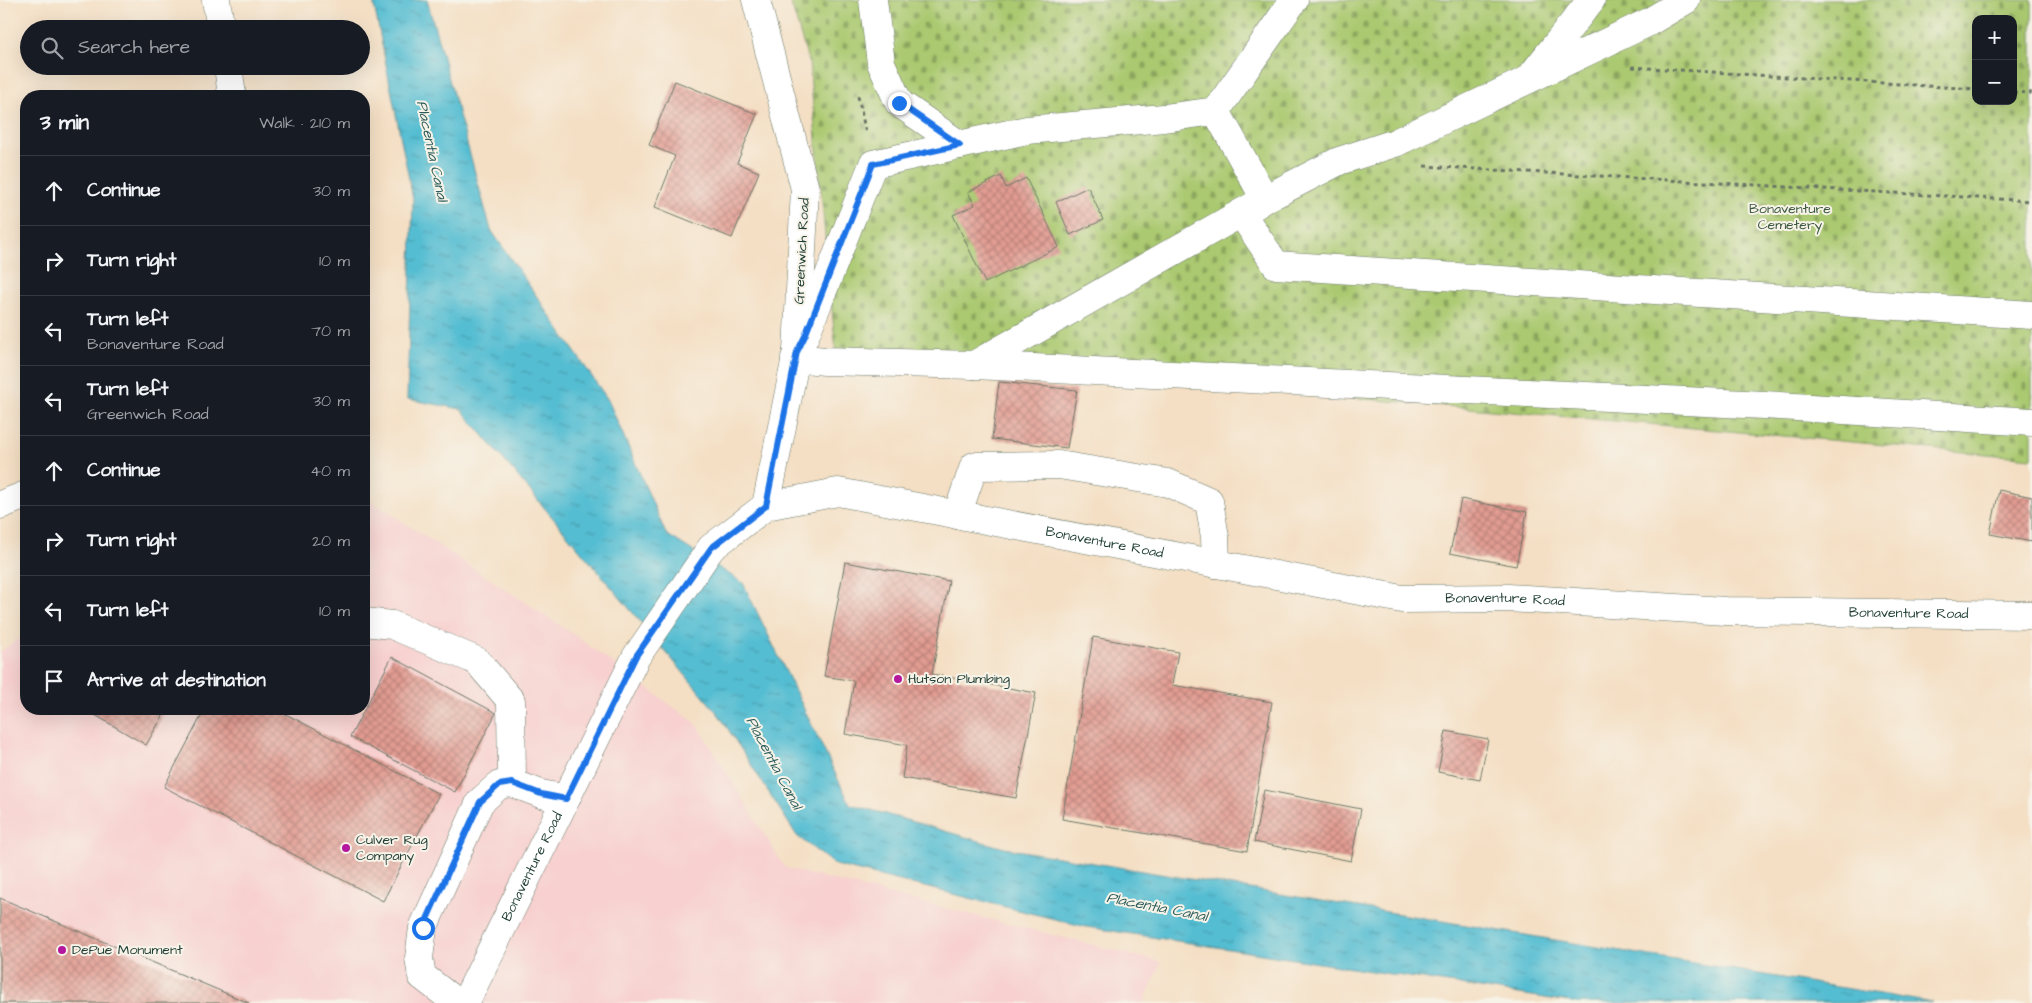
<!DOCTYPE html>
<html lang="en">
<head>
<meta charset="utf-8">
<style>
	body { margin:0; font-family:"Architects Daughter",sans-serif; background:#20242c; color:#f1f3f6 }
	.controls { position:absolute; right:15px; top:15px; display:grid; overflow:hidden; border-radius:10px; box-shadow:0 5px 20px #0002 }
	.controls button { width:45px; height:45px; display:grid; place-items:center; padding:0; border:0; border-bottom:1px solid #363941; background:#171b24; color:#f1f3f6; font:25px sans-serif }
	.stop { position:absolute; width:15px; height:15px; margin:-11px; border:4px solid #1a73e8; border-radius:50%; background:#fff }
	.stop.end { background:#1a73e8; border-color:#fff; box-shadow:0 1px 5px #0008 }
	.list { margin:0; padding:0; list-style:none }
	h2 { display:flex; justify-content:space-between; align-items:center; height:65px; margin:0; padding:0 20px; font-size:21px }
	h2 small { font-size:16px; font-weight:400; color:#9ea1a6 }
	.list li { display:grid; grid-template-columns:32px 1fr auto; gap:15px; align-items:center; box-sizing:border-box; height:70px; padding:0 20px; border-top:1px solid #363941 }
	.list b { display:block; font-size:19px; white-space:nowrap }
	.list p { margin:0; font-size:16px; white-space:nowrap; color:#9ea1a6 }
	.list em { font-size:16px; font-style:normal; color:#9ea1a6 }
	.icon { flex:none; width:28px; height:28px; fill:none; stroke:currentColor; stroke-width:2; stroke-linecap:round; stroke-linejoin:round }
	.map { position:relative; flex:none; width:2032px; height:1003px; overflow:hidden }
	.search { position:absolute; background:#171b24; box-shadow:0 5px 20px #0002; left:20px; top:20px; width:350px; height:55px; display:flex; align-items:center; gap:12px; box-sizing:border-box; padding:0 18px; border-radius:28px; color:#9ea1a6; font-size:19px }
	.panel { position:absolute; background:#171b24; box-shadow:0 5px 20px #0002; left:20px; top:90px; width:350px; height:625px; border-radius:20px }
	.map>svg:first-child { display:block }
	.built { fill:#f7d0cf }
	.cemetery { fill:url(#cemetery-stones); stroke:#648352; fill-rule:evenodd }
	.water { fill:url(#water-ripples); stroke:#3a7d83 }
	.building { fill:url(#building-cross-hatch) }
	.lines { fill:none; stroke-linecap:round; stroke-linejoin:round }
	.minor-casing { stroke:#6a7666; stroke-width:29 }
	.path { stroke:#6a7666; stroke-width:3; stroke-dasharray:4 4; stroke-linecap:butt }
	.minor { stroke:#fff; stroke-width:28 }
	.route { stroke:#1a73e8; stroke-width:6 }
	.poi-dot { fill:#b5179e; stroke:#f7f3e8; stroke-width:2 }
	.labels { text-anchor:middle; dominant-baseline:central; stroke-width:4; stroke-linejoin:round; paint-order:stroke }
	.park-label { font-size:14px; fill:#3b5940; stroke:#f7f3e8 }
	.street-label { font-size:14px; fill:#1f3d34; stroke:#f7f3e8 }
	.poi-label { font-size:14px; fill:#1f3d34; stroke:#f7f3e8; text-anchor:start }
	.water-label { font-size:15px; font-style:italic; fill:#2c5d5c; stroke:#f7f3e8 }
</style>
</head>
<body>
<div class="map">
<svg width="2032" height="1003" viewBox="0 0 2032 1003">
	<defs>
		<pattern id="cemetery-stones" width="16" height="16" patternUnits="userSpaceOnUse" patternTransform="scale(1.25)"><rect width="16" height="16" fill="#aac970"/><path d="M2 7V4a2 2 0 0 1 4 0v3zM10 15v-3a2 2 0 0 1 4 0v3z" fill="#8aa45d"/></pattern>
		<pattern id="water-ripples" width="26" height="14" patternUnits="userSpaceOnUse" patternTransform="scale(1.25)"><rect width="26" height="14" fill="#55bdd2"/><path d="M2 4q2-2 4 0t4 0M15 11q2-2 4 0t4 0" fill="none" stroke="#469bab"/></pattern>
		<pattern id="building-cross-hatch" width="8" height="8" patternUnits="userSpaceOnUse" patternTransform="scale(1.25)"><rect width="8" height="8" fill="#e29c92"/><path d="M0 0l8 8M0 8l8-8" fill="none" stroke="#b78078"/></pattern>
	</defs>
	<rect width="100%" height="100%" fill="#f7f3e8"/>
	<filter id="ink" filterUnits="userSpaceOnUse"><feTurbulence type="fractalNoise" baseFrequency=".02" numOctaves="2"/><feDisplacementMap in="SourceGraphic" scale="10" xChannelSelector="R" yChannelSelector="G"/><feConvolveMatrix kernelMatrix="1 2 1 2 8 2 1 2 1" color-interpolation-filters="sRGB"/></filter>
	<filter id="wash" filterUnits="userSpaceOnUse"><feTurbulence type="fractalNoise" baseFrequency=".0096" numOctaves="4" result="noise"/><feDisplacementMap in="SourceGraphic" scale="20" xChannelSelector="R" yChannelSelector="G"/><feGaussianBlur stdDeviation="1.12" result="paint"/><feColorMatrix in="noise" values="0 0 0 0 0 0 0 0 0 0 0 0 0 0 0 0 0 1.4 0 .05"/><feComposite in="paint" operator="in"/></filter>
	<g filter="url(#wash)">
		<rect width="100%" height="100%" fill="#f4dfc4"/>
		<!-- built -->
		<path class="built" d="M364,496L570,632L697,724L785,868L1161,962L1144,1003H0V652L26,633V709H364Z"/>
		<!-- cemetery -->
		<path class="cemetery" d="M790,0H2032V458L836,352L809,63ZM1976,19H2013V101H1976Z"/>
		<!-- water -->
		<path class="water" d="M373,0H427L491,230L608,400L666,534L743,583L850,804L1004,848L1933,1003H1577L1087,927L835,865L797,836L719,715L461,409L407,399L413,199Z"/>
		<g id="blocks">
			<!-- building -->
			<path class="building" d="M675,81L757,114L737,163L759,172L732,238L655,207L675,156L649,145Z
				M1001,176L1006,188L1026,178L1059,247L985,283L953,215L975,205L968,192Z
				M1088,187L1103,220L1070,235L1056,202Z
				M999,382L1077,390L1067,448L992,439Z
				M1999,490L2032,497V542L1990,534Z
				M1461,499L1527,512L1516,566L1450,553Z
				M845,562L949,581L932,674L1036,693L1016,798L902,778L907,745L845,734L854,681L824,676Z
				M1093,637L1178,652L1172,685L1272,702L1247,851L1062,819Z
				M392,657L496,713L455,792L350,737Z
				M85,709H167L146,745Z
				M205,709H276L439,794L383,901L164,787Z
				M1446,731L1488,739L1480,780L1438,772Z
				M1264,790L1361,809L1351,861L1254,842Z
				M0,898L249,1003H0Z"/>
		</g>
	</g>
	<g filter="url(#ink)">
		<use href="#blocks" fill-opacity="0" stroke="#6a7666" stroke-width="1"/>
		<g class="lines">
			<defs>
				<g id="minor">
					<path d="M216,0L221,29"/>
					<path d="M756,0L805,189L797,352L766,506"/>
					<path d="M873,0L881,63L899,103L960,145"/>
					<path d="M228,66L232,96"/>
					<path d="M1533,74L1591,0"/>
					<path d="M1216,111L1294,0"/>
					<path d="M1241,213L1276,265L2032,315"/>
					<path d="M797,352L805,336L873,164L1027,130L1164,118L1216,111L1265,199L1339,161L1395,143L1649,22L1686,0"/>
					<path d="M795,358L825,361L974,365L1257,204"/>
					<path d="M974,365L1764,405L2032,422"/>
					<path d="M0,505L26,495"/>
					<path d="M957,515L974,466L1059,465L1168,483L1209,501L1215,537L1216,564"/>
					<path d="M364,622L392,625L477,661L511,701L512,783"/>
					<path d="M457,1003L422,976L419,958L423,928L480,802L499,785L512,783L541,794L566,799"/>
					<path id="s1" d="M465,1003L636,657L711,548L766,506L838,492L1402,599L1508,598L1726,611L2032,615"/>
				</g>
			</defs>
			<!-- minor casing -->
			<use href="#minor" class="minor-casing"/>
			<!-- path -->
			<path class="path" d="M1632,67L1976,89
				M2013,92L2032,93
				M858,96L866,134
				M1424,166L2032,201"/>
			<!-- minor -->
			<use href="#minor" class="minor"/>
		</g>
	</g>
	<g class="lines" filter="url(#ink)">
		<!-- route -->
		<path class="route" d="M423,928L480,802L499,785L512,783L541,794L566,799L636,656L711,548L766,506L797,352L805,336L873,164L960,145L899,103"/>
	</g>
	<!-- markers -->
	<g class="poi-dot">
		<circle cx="898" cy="679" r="5"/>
		<circle cx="346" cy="848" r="5"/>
		<circle cx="62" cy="950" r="5"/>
	</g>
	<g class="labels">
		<!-- park labels -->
		<g class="park-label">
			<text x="1790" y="209">Bonaventure<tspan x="1790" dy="16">Cemetery</tspan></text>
		</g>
		<!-- street labels -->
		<g class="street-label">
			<text transform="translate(802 251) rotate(-87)">Greenwich Road</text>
			<text stroke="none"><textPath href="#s1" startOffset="932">Bonaventure Road</textPath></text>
			<text stroke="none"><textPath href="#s1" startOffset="1338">Bonaventure Road</textPath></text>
			<text stroke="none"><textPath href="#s1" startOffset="1742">Bonaventure Road</textPath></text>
			<text stroke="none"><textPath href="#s1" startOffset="152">Bonaventure Road</textPath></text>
		</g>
		<!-- poi labels -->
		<g class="poi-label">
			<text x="908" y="679">Hutson Plumbing</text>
			<text x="356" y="840">Culver Rug<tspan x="356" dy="16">Company</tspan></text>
			<text x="72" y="950">DePue Monument</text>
		</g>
		<!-- water labels -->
		<g class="water-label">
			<text transform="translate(432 151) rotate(78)">Placentia Canal</text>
			<text transform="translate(774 763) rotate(62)">Placentia Canal</text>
			<text transform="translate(1157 907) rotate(11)">Placentia Canal</text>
		</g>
	</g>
</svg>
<div class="controls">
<button>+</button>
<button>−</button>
</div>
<div class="stop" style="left:423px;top:928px"></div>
<div class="stop end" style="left:899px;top:103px"></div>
<div class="search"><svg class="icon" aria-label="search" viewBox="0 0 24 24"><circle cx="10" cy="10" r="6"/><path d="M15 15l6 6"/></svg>Search here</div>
<section class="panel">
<h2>3 min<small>Walk · 210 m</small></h2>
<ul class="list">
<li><svg class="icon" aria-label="ahead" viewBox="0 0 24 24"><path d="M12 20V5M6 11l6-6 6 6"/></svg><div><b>Continue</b></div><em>30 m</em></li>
<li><svg class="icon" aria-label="right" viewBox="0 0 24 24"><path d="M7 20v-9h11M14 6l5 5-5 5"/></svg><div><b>Turn right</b></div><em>10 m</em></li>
<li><svg class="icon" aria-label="left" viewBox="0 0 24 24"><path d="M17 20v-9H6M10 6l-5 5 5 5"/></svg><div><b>Turn left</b><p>Bonaventure Road</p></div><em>70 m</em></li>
<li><svg class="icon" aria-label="left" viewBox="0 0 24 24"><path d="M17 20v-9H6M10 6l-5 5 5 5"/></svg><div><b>Turn left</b><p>Greenwich Road</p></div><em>30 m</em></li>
<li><svg class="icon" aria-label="ahead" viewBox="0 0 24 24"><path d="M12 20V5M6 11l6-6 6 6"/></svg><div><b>Continue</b></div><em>40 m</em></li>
<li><svg class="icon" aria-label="right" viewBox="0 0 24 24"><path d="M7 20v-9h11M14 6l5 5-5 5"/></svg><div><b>Turn right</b></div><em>20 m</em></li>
<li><svg class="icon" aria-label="left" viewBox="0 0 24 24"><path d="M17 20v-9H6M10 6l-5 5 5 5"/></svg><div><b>Turn left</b></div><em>10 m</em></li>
<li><svg class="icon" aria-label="arrive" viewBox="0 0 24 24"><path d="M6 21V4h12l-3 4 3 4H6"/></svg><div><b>Arrive at destination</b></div></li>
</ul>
</section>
</div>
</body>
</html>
